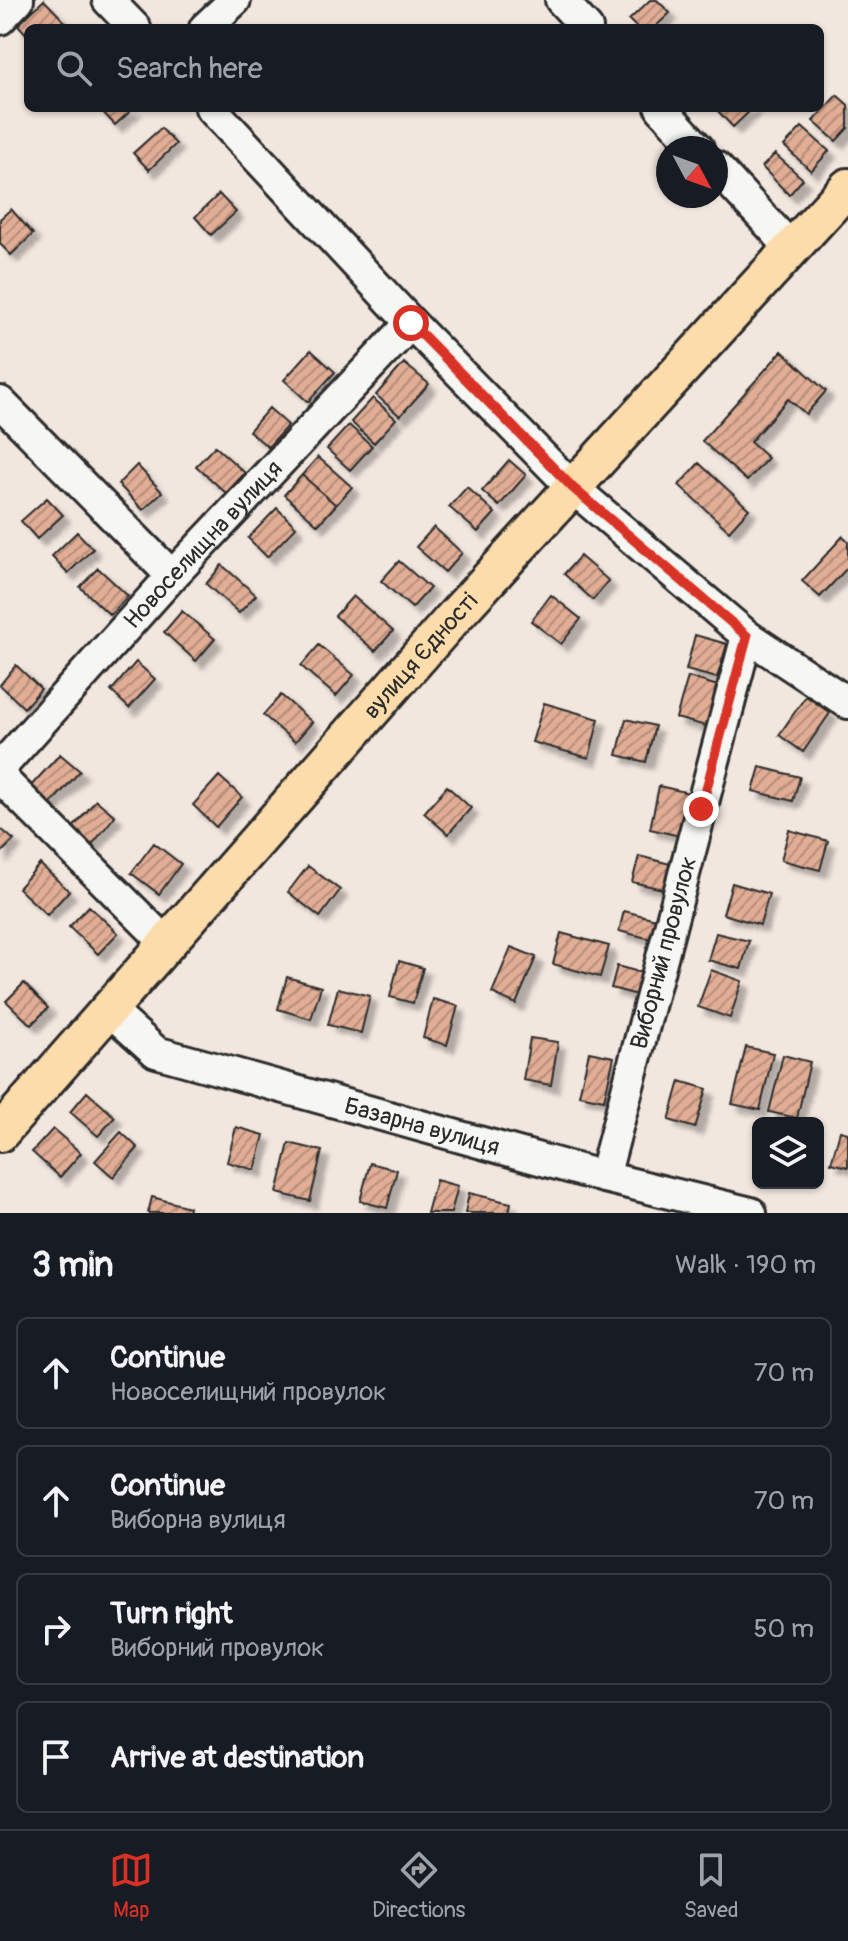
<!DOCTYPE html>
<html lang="en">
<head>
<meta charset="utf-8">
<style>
	body { margin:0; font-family:Pangolin,sans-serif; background:#20242c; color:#f1f3f6 }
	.controls { position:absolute; right:24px; bottom:24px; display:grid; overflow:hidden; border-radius:12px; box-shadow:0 2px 6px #0004 }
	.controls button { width:72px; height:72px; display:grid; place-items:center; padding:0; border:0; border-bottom:2px solid #363941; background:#171b24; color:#f1f3f6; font:40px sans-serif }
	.compass { position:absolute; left:656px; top:136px; width:72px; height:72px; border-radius:50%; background:#171b24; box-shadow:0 2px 6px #0004; rotate:131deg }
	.stop { position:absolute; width:24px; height:24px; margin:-18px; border:6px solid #d93025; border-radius:50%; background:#fff }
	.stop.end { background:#d93025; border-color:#fff; box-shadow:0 2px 8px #0008 }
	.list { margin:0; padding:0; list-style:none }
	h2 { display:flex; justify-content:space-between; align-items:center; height:104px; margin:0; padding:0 32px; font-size:34px }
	h2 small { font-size:26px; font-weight:400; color:#9ea1a6 }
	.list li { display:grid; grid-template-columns:52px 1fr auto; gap:24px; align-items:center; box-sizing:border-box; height:112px; margin:0 16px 16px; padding:0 16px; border:2px solid #363941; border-radius:12px }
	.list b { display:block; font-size:30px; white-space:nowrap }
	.list p { margin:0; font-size:26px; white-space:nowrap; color:#9ea1a6 }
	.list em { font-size:26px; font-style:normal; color:#9ea1a6 }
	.icon { flex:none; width:44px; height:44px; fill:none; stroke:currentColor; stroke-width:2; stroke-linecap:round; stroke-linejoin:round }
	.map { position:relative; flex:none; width:848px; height:1213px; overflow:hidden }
	.search { position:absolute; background:#171b24; box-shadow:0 2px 6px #0004; left:24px; right:24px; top:24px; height:88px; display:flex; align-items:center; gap:20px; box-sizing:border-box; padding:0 28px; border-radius:12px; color:#9ea1a6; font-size:30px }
	.sheet { height:616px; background:#171b24 }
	nav { display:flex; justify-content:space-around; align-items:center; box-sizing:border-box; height:112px; border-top:2px solid #363941; background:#171b24; font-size:22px; color:#9ea1a6 }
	nav a { display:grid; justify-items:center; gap:4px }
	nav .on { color:#d93025 }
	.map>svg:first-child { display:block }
	.building { fill:url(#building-hatch); stroke:#2b2b2b; stroke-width:2; filter:url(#shadow) }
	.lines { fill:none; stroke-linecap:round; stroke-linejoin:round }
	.minor-casing { stroke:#2b2b2b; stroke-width:36 }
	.major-casing { stroke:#2b2b2b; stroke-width:42 }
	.minor { stroke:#f6f6f2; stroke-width:30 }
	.major { stroke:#fddcac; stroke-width:36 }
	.route { stroke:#d93025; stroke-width:10 }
	.labels { text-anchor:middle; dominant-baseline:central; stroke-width:7; stroke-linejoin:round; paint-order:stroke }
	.street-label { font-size:24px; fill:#2b2b2b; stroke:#f6f6f2 }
</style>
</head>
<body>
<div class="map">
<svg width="848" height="1213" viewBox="0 0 848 1213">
	<defs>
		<pattern id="building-hatch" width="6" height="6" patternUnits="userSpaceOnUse" patternTransform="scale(2)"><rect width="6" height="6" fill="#e1ad95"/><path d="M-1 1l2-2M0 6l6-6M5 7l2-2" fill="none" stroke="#b78d7a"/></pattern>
		<filter id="shadow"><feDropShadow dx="7" dy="7" stdDeviation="2" flood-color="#0004"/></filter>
	</defs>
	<rect width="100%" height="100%" fill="#f2e7df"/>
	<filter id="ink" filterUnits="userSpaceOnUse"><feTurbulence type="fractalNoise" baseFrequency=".0125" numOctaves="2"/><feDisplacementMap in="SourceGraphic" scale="16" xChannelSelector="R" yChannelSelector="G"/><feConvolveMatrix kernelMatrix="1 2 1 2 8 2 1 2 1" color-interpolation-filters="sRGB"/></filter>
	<g filter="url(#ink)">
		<!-- building -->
		<path class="building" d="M44,0L67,24L62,28H28V36L18,25Z
			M650,0H657L670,13L654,28H637L629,20Z
			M837,95L848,105V128L836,141L813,121Z
			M99,108H134L115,125Z
			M715,108H753L733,127Z
			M802,127L829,151L811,171L784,146Z
			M161,128L176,144L149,170L133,153Z
			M775,154L803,179L789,195L762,167Z
			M219,194L236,212L211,235L195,217Z
			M11,209L33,234L11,255L0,244V219Z
			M311,350L335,372L308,402L284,380Z
			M782,351L826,391L806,414L788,399L750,442L768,458L747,481L702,441Z
			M404,363L429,384L400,416L376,395Z
			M373,398L396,419L374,443L351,422Z
			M269,408L288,425L268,447L249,431Z
			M349,425L372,446L350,470L327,449Z
			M215,446L245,473L226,493L196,466Z
			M318,457L352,487L336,505L302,475Z
			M509,460L526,475L499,506L482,491Z
			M699,463L749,509L729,531L679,485Z
			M137,465L162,492L143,510L118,484Z
			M302,475L336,505L318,525L284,495Z
			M467,487L495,513L478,532L449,507Z
			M47,498L63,515L37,539L21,521Z
			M277,508L296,527L267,557L248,538Z
			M434,527L462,553L445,572L416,547Z
			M77,532L93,549L68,573L52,556Z
			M843,536L848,541V567L820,597L802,581Z
			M580,556L609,581L593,600L564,574Z
			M399,561L430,588L412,608L381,581Z
			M222,565L256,595L239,613L206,584Z
			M98,568L128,596L110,615L80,587Z
			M551,595L581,619L561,644L531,621Z
			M353,596L393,631L375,651L335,616Z
			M182,611L215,639L196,661L164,632Z
			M695,635L727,644L717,678L686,670Z
			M319,645L354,675L336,696L301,666Z
			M136,662L155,679L129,708L111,691Z
			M16,665L41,689L24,708L0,685Z
			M688,677L718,686L706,726L676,718Z
			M281,695L312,722L295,742L263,715Z
			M806,696L830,713L803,752L779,735Z
			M544,703L599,719L589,758L532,742Z
			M626,719L655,726L646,762L617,755Z
			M60,754L80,771L49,806L29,788Z
			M760,767L800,777L793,801L753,791Z
			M219,776L242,797L216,827L193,805Z
			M447,786L471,808L448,834L424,813Z
			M659,786L689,793L680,836L650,829Z
			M96,800L115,816L91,846L72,829Z
			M0,828L14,840L0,854Z
			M789,830L828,841L820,870L781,860Z
			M154,843L181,864L159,894L131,873Z
			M639,856L674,865L667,890L632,882Z
			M40,864L69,891L47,915L18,888Z
			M308,866L340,890L320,917L288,892Z
			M732,883L769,894L760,925L723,914Z
			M89,906L118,933L98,954L69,927Z
			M624,911L660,920L655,940L619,931Z
			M561,933L609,946L600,977L553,964Z
			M716,933L749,941L741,969L708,960Z
			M511,947L536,957L516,1004L492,993Z
			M399,961L423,968L413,1003L390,997Z
			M617,966L646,974L641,996L611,988Z
			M711,970L742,981L730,1018L698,1007Z
			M287,977L321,987L311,1019L278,1009Z
			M24,983L48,1008L31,1025L6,1001Z
			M338,988L370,996L361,1033L328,1025Z
			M433,999L458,1006L447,1045L423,1038Z
			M530,1038L558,1042L551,1085L523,1080Z
			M746,1047L773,1053L760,1110L732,1104Z
			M589,1052L614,1057L604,1100L579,1095Z
			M783,1055L810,1062L797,1118L769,1112Z
			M680,1081L707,1089L695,1128L669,1120Z
			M87,1092L115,1117L98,1136L70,1112Z
			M236,1127L264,1135L255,1170L227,1162Z
			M53,1129L81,1153L60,1177L32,1152Z
			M840,1131L848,1133V1167L831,1163Z
			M121,1132L138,1148L113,1177L95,1161Z
			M289,1143L322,1151L310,1201L277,1193Z
			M370,1163L397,1170L387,1208L360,1201Z
			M436,1180L458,1186L451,1213H427Z
			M469,1193L511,1203L509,1213H465Z
			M152,1197L189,1207L188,1213H148Z"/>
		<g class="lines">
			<defs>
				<g id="minor">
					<path d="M108,0L135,28"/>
					<path d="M561,0L587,28"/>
					<path d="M0,19L18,0"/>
					<path d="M205,28L235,0"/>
					<path d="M211,108L411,323L573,488L747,636L848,703"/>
					<path d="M661,108L698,148"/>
					<path d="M716,167L792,249"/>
					<path d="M0,402L172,576"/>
					<path id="s1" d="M0,768L172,576L411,323"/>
					<path d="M0,777L165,942"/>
					<path id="s2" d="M107,1008L156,1052L604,1177L751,1213"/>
					<path id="s3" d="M604,1177L747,636"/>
				</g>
				<g id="major">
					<path id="s4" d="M0,1133L454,617L848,187"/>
				</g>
			</defs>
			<!-- minor casing -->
			<use href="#minor" class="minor-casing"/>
			<!-- major casing -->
			<use href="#major" class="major-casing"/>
			<!-- minor -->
			<use href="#minor" class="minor"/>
			<!-- major -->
			<use href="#major" class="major"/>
		</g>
	</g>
	<g class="lines" filter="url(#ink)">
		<!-- route -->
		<path class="route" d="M411,323L573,488L747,636L701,809"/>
	</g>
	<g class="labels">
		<!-- street labels -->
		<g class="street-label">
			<text stroke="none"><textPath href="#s1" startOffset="302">Новоселищна вулиця</textPath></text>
			<text stroke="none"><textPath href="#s4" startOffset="636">вулиця Єдності</textPath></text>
			<text stroke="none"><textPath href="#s3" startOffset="232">Виборний провулок</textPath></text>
			<text stroke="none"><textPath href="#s2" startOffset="342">Базарна вулиця</textPath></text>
		</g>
	</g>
</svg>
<div class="controls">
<button><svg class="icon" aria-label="layers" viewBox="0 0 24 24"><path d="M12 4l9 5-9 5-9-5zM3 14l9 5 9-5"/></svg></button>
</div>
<svg class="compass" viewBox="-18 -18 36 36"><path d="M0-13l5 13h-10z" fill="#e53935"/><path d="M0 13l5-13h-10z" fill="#9ea1a6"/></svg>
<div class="stop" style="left:411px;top:323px"></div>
<div class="stop end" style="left:701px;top:809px"></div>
<div class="search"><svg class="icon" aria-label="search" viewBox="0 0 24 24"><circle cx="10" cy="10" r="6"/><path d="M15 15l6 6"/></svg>Search here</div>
</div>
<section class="sheet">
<h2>3 min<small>Walk · 190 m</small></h2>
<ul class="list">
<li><svg class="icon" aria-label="ahead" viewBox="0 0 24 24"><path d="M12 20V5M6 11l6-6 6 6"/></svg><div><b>Continue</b><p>Новоселищний провулок</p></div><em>70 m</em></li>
<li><svg class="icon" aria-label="ahead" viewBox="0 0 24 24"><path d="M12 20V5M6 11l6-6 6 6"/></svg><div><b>Continue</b><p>Виборна вулиця</p></div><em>70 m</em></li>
<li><svg class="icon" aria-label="right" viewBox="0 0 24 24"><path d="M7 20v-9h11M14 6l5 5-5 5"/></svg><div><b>Turn right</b><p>Виборний провулок</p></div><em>50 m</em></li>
<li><svg class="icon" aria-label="arrive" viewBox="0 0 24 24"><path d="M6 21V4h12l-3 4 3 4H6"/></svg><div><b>Arrive at destination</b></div></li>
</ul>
</section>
<nav>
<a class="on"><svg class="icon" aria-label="map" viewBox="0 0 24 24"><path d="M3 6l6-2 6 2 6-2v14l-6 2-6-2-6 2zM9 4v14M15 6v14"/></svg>Map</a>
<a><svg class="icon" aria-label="directions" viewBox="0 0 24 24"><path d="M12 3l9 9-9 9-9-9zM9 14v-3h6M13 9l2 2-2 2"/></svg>Directions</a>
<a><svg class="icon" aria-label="saved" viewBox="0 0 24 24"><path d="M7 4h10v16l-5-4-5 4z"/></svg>Saved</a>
</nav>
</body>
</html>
